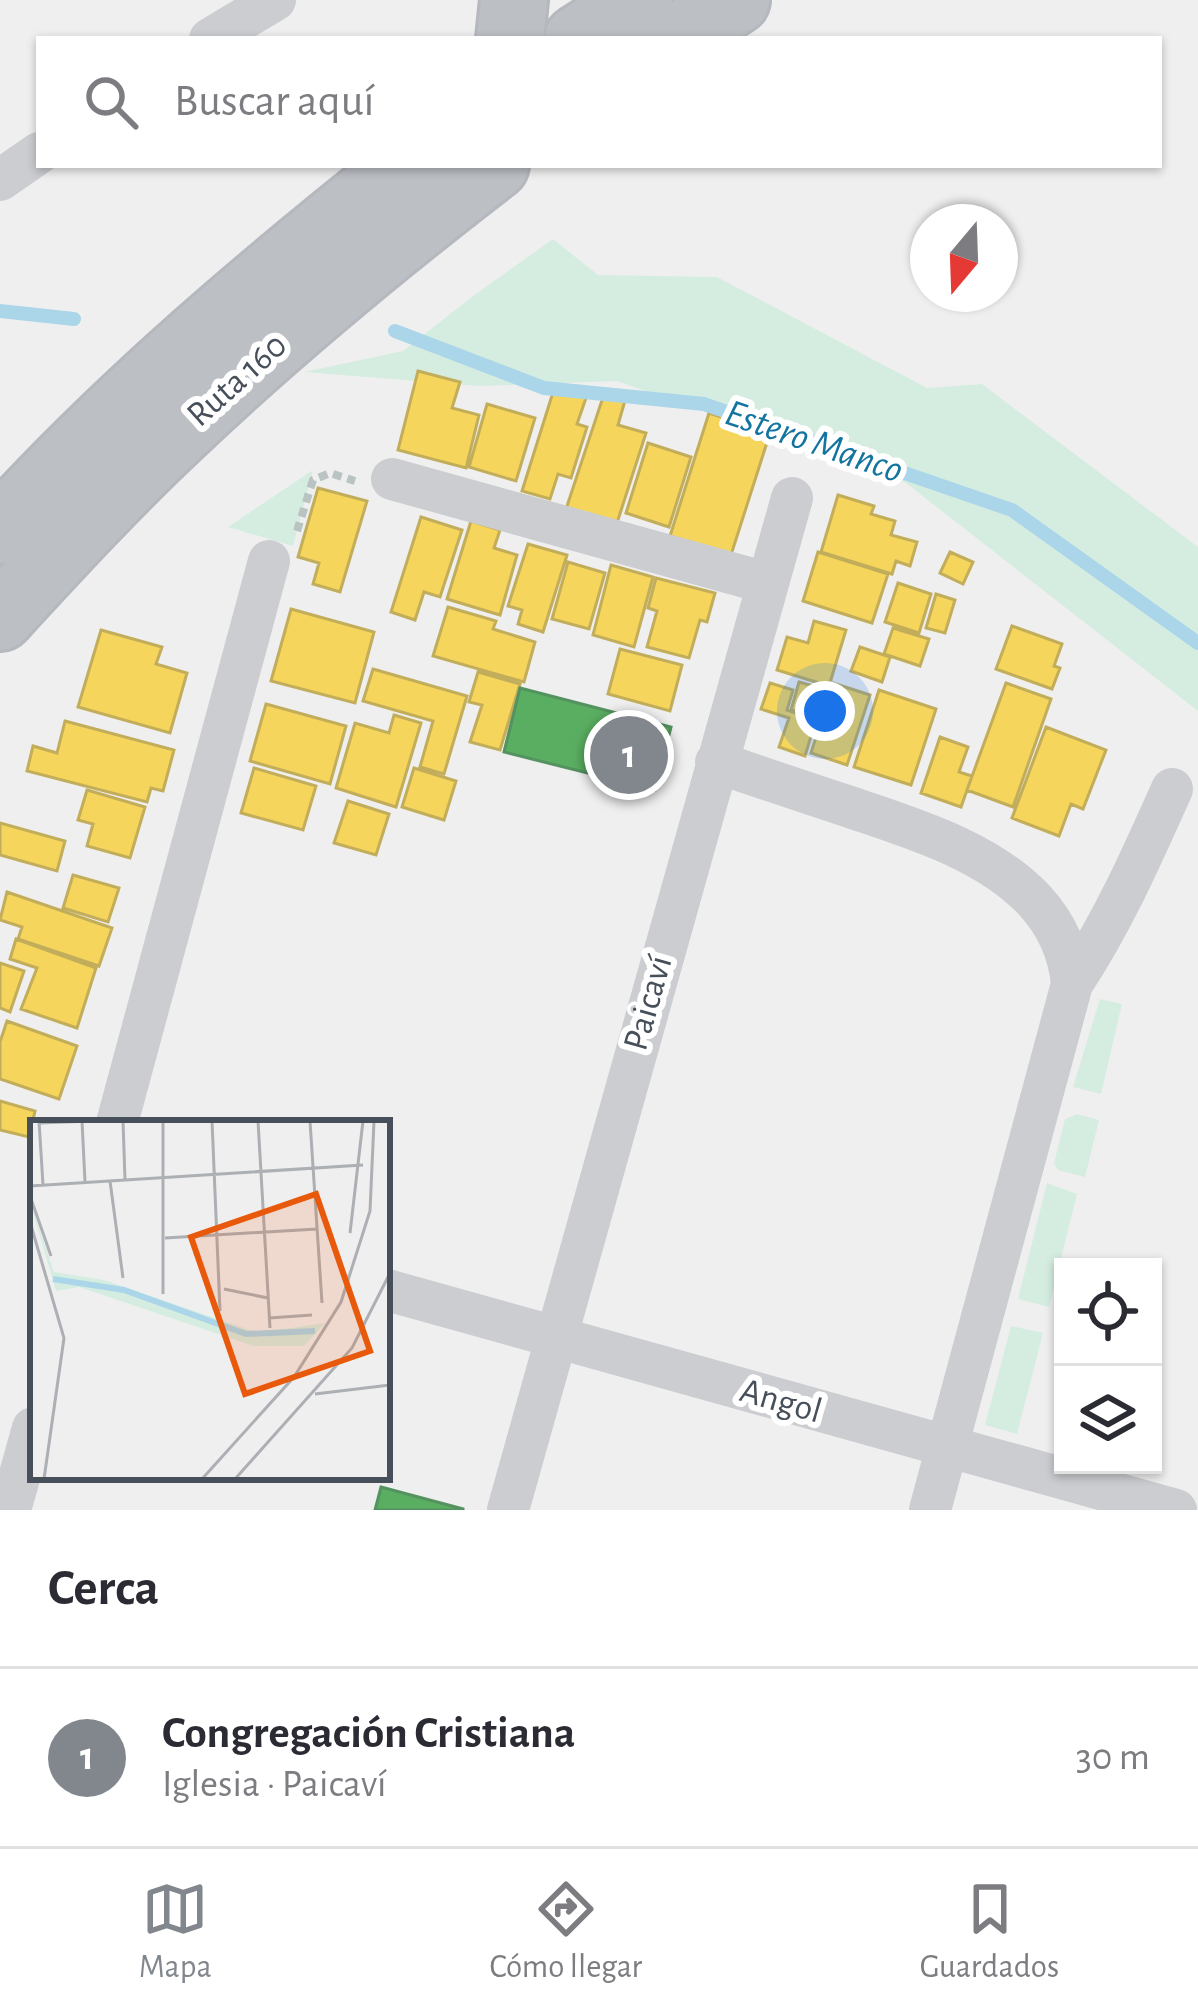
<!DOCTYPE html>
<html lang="es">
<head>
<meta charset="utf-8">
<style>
	body { margin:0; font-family:"Alegreya Sans",sans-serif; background:#f7f7f7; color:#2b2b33 }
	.controls { position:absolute; right:36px; bottom:36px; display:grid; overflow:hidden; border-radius:0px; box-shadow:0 3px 9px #0004 }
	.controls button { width:108px; height:108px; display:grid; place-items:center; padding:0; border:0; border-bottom:3px solid #e1e1e2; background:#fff; color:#2b2b33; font:60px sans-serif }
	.compass { position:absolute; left:910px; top:204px; width:108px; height:108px; border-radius:50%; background:#fff; box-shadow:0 3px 9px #0004; rotate:199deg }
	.you { position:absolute; left:825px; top:711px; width:42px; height:42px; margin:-30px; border:9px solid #fff; border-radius:50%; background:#1a73e8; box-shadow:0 0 0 18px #1a73e833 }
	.badge { display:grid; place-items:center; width:78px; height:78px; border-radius:50%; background:#82878e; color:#fff; font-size:39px; font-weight:700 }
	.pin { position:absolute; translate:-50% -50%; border:6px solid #fff; box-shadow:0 3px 12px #0006 }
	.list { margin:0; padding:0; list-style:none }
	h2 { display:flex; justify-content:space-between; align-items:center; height:156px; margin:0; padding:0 48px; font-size:51px }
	h2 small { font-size:39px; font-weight:400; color:#7c7c81 }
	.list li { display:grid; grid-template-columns:78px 1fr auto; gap:36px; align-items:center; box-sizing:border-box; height:180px; padding:0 48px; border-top:3px solid #e1e1e2 }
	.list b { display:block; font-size:45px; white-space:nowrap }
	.list p { margin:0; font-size:39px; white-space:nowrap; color:#7c7c81 }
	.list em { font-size:39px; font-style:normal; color:#7c7c81 }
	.icon { flex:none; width:66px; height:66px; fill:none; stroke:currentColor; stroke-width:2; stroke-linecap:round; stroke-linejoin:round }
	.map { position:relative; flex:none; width:1198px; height:1510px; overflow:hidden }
	.search { position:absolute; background:#fff; box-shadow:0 3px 9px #0004; left:36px; right:36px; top:36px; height:132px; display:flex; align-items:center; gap:30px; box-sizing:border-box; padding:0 42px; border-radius:0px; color:#7c7c81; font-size:45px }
	.sheet { height:336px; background:#fff }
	nav { display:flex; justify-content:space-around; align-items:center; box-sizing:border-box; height:168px; border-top:3px solid #e1e1e2; background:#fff; font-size:33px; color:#7c7c81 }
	nav a { display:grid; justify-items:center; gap:6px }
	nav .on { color:#82878e }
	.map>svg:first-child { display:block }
	.green { fill:#d5ede1 }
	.homes { fill:#f6d55c; stroke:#c2ad5b; stroke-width:3 }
	.public { fill:#5aae61; stroke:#54925f; stroke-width:3 }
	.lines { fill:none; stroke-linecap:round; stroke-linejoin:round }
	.stream { stroke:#abd6e9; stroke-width:14 }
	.motorway-casing { stroke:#b5b8be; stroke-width:72 }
	.path { stroke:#b9c3c1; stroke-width:8; stroke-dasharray:9 6; stroke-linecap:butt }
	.minor { stroke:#cbcdd0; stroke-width:42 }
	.motorway { stroke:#bcbfc4; stroke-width:66 }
	.labels { text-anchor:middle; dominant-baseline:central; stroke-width:12; stroke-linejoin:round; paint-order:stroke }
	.street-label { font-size:36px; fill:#474f5a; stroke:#fff }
	.water-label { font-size:39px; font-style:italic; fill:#1474a0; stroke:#fff }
	.inset-river { fill:none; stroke:#abd6e9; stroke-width:6 }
	.inset-road { fill:none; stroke:#acafb3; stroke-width:3 }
	.view { fill:#e8590c; fill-opacity:0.15; stroke:#e8590c; stroke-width:6 }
	.inset-edge { fill:none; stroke:#474f5a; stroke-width:6 }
</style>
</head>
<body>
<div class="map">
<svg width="1198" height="1510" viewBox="0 0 1198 1510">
	<rect width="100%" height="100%" fill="#f0efef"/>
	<!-- green -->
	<path class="green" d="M553,239L598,275L717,277L927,388L982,384L1198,547V711L906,483L617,381L479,386L304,372L403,351L473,296Z
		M313,470L293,546L228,527Z
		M1100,999L1122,1004L1101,1094L1073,1087Z
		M1077,1114L1099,1120L1085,1177L1058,1170L1054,1163L1065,1119Z
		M1047,1183L1077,1194L1049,1307L1018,1299Z
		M1011,1326L1043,1333L1017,1434L985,1425Z"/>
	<!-- homes -->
	<path class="homes" d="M418,371L460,382L452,408L479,415L466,468L398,450Z
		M554,389L586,398L577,424L587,427L571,478L558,474L550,499L522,491Z
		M605,391L626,397L618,425L646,433L616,526L566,509Z
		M487,404L535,418L516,481L469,467Z
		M709,413L770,433L731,555L670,536Z
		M648,443L691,457L669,527L626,513Z
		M318,488L367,501L340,592L313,584L319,563L298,557Z
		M838,495L874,506L871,514L895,521L891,535L917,542L910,566L896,561L892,574L821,552Z
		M421,517L462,530L440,597L424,592L415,620L391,612Z
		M471,521L500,530L494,548L517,555L500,615L447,599Z
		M528,544L567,555L543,632L518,624L522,610L508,606Z
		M818,552L888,574L872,623L803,601Z
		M950,552L973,562L963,584L940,573Z
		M568,562L605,573L589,629L552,619Z
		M611,565L653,577L634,647L593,635Z
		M656,578L715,593L707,622L700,620L689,658L647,647L657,611L648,608Z
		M898,583L931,594L919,633L885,622Z
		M936,594L955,600L945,633L926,628Z
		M448,607L496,621L493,629L535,642L524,682L433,656Z
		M291,609L374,632L355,703L271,681Z
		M814,621L846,630L829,686L777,670L787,637L808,643Z
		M1012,626L1062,644L1054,666L1060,668L1052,689L996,669Z
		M893,628L929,639L920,666L884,654Z
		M101,630L162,647L156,664L187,673L170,733L78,707Z
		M860,647L890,657L882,682L851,671Z
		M620,649L682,665L670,711L608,694Z
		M373,669L467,696L444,774L420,767L433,721L363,701Z
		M478,672L520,684L500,750L470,742L482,705L469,702Z
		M799,682L825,689L817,717L791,710Z
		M770,683L793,690L787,710L816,720L805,756L779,747L789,718L761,709Z
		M833,683L870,695L847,765L811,753Z
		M1006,683L1051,699L1013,807L967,790Z
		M879,690L936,709L911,785L854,767Z
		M266,704L346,726L330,784L250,761Z
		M394,715L421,723L396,807L336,788L355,723L389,733Z
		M65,721L174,750L163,791L151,788L147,802L27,771L33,746L57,753Z
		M1046,727L1106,750L1083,809L1071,804L1059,836L1012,818Z
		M940,737L968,747L959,772L972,776L961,807L921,793Z
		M254,768L316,786L303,830L241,813Z
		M414,768L456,781L444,820L402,807Z
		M87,790L145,807L130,858L87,846L93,824L78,820Z
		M348,801L389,814L376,855L334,843Z
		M0,823L65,841L57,871L0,855Z
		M73,875L119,888L108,922L63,908Z
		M7,892L112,928L99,966L18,939L22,927L0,920Z
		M16,939L96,968L77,1028L21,1009L37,968L10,959Z
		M0,963L24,971L10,1012L0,1008Z
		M7,1021L77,1046L59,1099L0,1079V1042Z
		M0,1101L35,1111L29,1137L0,1130Z"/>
	<!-- public -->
	<path class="public" d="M520,688L671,727L655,790L504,752Z
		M381,1487L463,1509V1510H375Z"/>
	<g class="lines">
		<!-- stream -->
		<path class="stream" d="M0,311L74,319
			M395,331L544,388L704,404L1012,510L1198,643"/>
		<defs>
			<path id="motorway" d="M510,39L514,0
				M578,39L639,0
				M676,39L736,0
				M0,530C123,395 262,278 404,165
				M0,617C58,554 116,491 179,432C279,337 386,249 495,165"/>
		</defs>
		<!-- motorway casing -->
		<use href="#motorway" class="motorway-casing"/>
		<!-- path -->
		<path class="path" d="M297,531L313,480L330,473L355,481"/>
		<!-- minor -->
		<path class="minor" d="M210,39L275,0
			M0,180L39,153
			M392,479L767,583
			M716,762C760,777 804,792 847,806C911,828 988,850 1035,901C1057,925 1069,952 1072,984
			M117,1123L269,561
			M387,1290L1176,1510
			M10,1510L33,1428
			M508,1510L792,498
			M930,1510L1072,984C1113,922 1142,856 1172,789"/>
		<!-- motorway -->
		<use href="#motorway" class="motorway"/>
	</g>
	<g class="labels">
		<!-- street labels -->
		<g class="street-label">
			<text transform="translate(237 380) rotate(-42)">Ruta 160</text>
			<text transform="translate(648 1003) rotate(-74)">Paicaví</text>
			<text transform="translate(781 1401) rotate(16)">Angol</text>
		</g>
		<!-- water labels -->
		<g class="water-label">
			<text transform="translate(814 442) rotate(19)">Estero Manco</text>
		</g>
	</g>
	<!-- overview -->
	<g transform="translate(30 1120)">
		<rect width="360" height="360" fill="#f0efef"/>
		<path d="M0,82L24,152L74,160L228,213L295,203L274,226H224L49,167L26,171Z" fill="#d5ede1"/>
		<path class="inset-river" d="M23,159L94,170L216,214L285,211"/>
		<path class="inset-road" d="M9,1L13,65M52,1L55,62M93,1L95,60M182,1L190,191M228,1L240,208M280,1L292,183M10,3L62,1M80,61L93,158M0,66L333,45M0,76L21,136M0,102L34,218L14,359M320,113L333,1M135,118L287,109M194,169L238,178M133,174V1M239,198L282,195M285,274L360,265M172,359L264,257L311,182L340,91L344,1M205,359L322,228L360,153"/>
		<path class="view" d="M286,74L340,231L215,274L161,117Z"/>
		<rect width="360" height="360" class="inset-edge"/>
	</g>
</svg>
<div class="controls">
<button><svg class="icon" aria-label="locate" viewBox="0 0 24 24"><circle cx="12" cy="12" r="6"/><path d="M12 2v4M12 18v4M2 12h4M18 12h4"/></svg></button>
<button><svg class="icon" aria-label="layers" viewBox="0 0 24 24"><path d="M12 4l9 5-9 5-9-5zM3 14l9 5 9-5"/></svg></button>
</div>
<svg class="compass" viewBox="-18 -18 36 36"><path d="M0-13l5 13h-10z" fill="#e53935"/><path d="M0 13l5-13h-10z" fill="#7c7c81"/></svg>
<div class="you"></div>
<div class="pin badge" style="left:629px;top:755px">1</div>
<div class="search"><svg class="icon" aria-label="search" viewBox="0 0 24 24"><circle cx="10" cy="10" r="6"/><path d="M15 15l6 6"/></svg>Buscar aquí</div>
</div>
<section class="sheet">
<h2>Cerca<small></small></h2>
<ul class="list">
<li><span class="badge">1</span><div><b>Congregación Cristiana</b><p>Iglesia · Paicaví</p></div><em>30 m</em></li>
</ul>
</section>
<nav>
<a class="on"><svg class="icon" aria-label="map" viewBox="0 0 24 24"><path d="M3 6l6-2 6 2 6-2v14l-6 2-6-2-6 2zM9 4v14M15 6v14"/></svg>Mapa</a>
<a><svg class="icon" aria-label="directions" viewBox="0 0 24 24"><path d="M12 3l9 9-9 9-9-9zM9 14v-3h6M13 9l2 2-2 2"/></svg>Cómo llegar</a>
<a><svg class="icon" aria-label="saved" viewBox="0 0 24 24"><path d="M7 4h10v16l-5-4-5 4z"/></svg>Guardados</a>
</nav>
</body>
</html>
